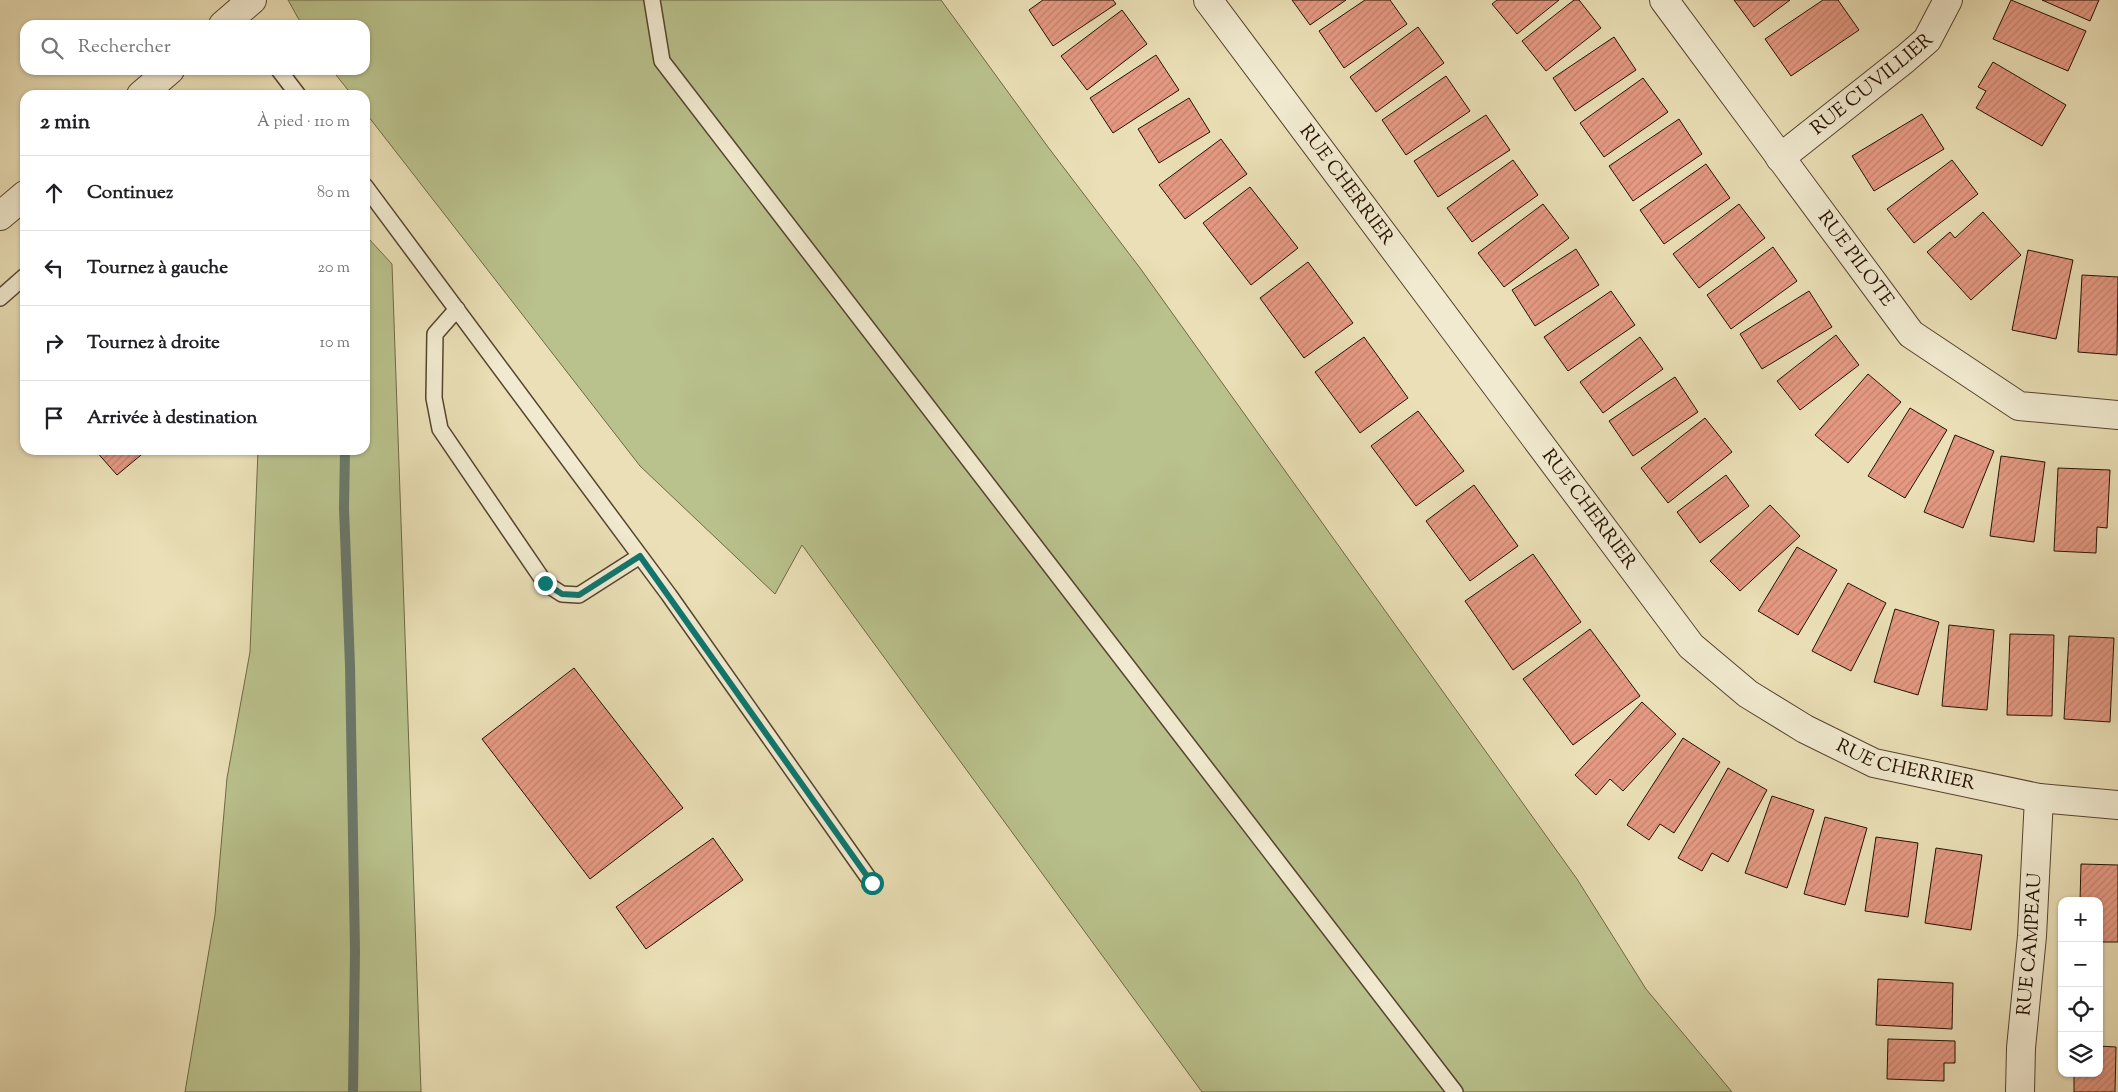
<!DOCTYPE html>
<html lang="fr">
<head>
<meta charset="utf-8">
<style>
	body { margin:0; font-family:"Sorts Mill Goudy",serif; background:#f6f6f6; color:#202124 }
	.controls { position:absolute; right:15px; bottom:15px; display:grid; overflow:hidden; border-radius:10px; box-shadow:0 1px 4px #0004 }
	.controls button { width:45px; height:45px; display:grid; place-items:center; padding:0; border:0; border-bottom:1px solid #e0e0e0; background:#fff; color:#202124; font:25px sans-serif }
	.stop { position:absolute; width:15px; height:15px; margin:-11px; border:4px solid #0f766e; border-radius:50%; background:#fff }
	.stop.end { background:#0f766e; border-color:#fff; box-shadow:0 1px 5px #0008 }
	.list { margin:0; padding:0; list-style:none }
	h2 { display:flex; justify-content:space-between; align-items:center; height:65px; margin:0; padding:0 20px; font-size:21px }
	h2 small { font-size:16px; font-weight:400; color:#757577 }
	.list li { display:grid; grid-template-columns:32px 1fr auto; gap:15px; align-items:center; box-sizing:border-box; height:75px; padding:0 20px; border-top:1px solid #e0e0e0 }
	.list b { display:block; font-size:19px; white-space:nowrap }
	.list em { font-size:16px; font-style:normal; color:#757577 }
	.icon { flex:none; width:28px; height:28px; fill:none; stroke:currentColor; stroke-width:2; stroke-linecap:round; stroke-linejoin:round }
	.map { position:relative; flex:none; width:2118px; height:1092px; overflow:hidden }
	.search { position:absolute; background:#fff; box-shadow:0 1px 4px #0004; left:20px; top:20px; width:350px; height:55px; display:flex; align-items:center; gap:12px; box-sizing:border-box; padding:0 18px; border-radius:15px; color:#757577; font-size:19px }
	.panel { position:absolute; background:#fff; box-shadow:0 1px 4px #0004; left:20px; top:90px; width:350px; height:365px; border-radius:15px }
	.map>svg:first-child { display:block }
	.green { fill:#b9c18c; stroke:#6f6946 }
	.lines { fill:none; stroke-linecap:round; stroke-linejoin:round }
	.stream { stroke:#6a786a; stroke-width:10 }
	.building { fill:url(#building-hatch); stroke:#251100 }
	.service-casing { stroke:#56442e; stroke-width:18 }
	.minor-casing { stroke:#56442e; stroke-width:30 }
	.tertiary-casing { stroke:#56442e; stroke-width:30 }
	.service { stroke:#f1ead0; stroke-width:15 }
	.minor { stroke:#f1ead0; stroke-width:28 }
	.tertiary { stroke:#f1ead0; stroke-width:28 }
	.route { stroke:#0f766e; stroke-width:6 }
	.labels { text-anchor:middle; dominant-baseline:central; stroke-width:4.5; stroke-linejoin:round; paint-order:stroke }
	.street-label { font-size:19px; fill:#251100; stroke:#f1ead0 }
</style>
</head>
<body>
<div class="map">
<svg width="2118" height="1092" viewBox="0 0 2118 1092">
	<defs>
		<pattern id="building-hatch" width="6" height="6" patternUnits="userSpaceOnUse" patternTransform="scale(1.25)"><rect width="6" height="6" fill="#e59983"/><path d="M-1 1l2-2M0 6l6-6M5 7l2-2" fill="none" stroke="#c4836f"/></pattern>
	</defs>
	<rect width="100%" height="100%" fill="#eadfb6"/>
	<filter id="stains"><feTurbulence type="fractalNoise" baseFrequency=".004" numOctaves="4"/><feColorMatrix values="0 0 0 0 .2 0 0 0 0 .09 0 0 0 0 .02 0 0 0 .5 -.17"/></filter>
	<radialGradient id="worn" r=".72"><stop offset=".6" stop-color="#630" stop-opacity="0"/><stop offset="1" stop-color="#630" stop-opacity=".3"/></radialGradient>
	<!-- green -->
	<path class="green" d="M288,0H941L1048,147L1140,268L1577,879L1646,989L1732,1092H1202L802,545L775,594L640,466L365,112V95H352L332,70H365V25H302Z
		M365,237L368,238L392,264L421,1092H185L215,915L227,778L250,652L258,450H365Z"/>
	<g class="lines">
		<!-- stream -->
		<path class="stream" d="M345,450L344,508L350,666L355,951L353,1092"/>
	</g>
	<!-- building -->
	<path class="building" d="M1043,0H1113L1116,4L1053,46L1029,10Z
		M1292,0H1346L1310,25Z
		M1365,0H1390L1407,24L1344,68L1319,31Z
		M1497,0H1559L1517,34L1492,4Z
		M1574,0H1579L1601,28L1546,71L1522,41Z
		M1734,0H1790L1754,27Z
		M1823,0H1838L1859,30L1791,76L1765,39Z
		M2011,0L2086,31L2068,71L1993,39Z
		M2042,0H2099L2090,21Z
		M1122,10L1147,44L1087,90L1061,56Z
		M1418,27L1444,63L1376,112L1350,77Z
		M1614,37L1636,70L1575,111L1553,78Z
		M1156,55L1179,90L1113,133L1090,98Z
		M1993,62L2066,105L2042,146L1976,108L1986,91L1978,87Z
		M1446,76L1470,111L1406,155L1382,120Z
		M1643,78L1668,112L1604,157L1580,123Z
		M1189,98L1210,132L1159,163L1138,129Z
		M1922,114L1944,149L1874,191L1852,156Z
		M1486,115L1510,150L1438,197L1414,161Z
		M1679,119L1702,154L1633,201L1609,166Z
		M1221,139L1247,174L1185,219L1159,185Z
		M1513,160L1538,195L1472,242L1447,208Z
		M1952,160L1978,194L1914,243L1887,209Z
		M1706,164L1730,198L1664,244L1640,210Z
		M1250,187L1298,248L1251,285L1203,223Z
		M1543,204L1569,238L1504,287L1478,253Z
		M1739,204L1765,238L1699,288L1673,254Z
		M1983,212L2021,255L1971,300L1927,252L1950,232L1955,238Z
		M1773,247L1797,281L1731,329L1707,295Z
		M1576,249L1599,285L1535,326L1512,290Z
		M2028,250L2073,260L2056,339L2012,330Z
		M1308,262L1353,323L1304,358L1260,298Z
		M2082,275L2118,277L2117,355L2078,352Z
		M1611,291L1635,325L1568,371L1544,337Z
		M1809,291L1832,327L1762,369L1740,334Z
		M1836,335L1859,365L1800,410L1777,381Z
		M1364,337L1408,398L1360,433L1315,372Z
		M1640,337L1663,369L1603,413L1580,382Z
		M1868,374L1901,402L1848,463L1815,435Z
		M1675,377L1698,412L1633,456L1609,421Z
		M1910,408L1947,430L1905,498L1868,476Z
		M1418,411L1464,471L1416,506L1371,446Z
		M1705,418L1732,452L1668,503L1641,468Z
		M1955,435L1994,451L1963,528L1924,512Z
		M95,450H147L117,475Z
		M2001,456L2045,462L2034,542L1990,536Z
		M2058,468L2110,470L2107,528L2097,527L2096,553L2054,551Z
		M1726,475L1749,506L1700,543L1677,512Z
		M1474,485L1518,546L1470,581L1426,521Z
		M1770,505L1800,536L1740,591L1710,561Z
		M1797,547L1837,570L1798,635L1758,611Z
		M1533,554L1581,622L1513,670L1465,601Z
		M1848,583L1886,603L1851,671L1812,651Z
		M1895,609L1939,622L1918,695L1874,682Z
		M1949,625L1994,630L1987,710L1942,706Z
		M1590,629L1640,696L1573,745L1523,679Z
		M2010,634L2054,635L2052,716L2007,715Z
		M2069,636L2114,638L2110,722L2064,719Z
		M574,668L683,808L590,879L482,739Z
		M1642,702L1676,734L1623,791L1610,779L1596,795L1575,775Z
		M1683,738L1720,762L1674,833L1660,824L1649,840L1627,825Z
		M1728,768L1767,790L1728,862L1712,853L1702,871L1678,858Z
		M1772,796L1814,810L1787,888L1745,873Z
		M1825,817L1867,828L1845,905L1804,894Z
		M1876,837L1918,843L1908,917L1865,911Z
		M713,838L743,880L646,949L616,907Z
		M1936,848L1982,855L1971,930L1925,923Z
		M2081,864L2118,865V942H2099V901H2080Z
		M1878,979L1953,983L1952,1029L1876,1025Z
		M1888,1039L1955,1041V1063H1944V1081L1887,1079Z
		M2099,1046L2116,1047L2115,1092H2074V1073H2099Z"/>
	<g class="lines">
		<defs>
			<path id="service" d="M652,0L662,61L1455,1092
				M279,70L298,95
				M365,186L669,595L872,883
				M0,298L25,276
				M457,309L435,334L434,398L440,429L545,583L562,594L579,595L640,556"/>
			<g id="minor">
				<path id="s1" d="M1208,0L1691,646L1748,694L1805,729L1874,763L2039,798L2118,805"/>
				<path id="s2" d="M1664,0L1911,334L2019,406L2118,415"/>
				<path id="s3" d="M1780,158L1905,59L1927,40L1948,0"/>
				<path id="s4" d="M2020,1092L2021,1048L2032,936L2039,798"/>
			</g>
			<path id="tertiary" d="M223,25L252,0
				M141,95L170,70
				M0,216L25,195"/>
		</defs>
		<!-- service casing -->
		<use href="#service" class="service-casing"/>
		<!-- minor casing -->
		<use href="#minor" class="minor-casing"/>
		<!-- tertiary casing -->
		<use href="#tertiary" class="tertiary-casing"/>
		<!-- service -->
		<use href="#service" class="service"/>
		<!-- minor -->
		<use href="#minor" class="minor"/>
		<!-- tertiary -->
		<use href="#tertiary" class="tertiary"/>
	</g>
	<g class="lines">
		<!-- route -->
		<path class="route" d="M545,583L562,594L579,595L640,556L872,883"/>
	</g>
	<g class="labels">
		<!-- street labels -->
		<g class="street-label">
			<text stroke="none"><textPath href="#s3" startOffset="118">RUE CUVILLIER</textPath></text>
			<text stroke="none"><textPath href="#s1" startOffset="231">RUE CHERRIER</textPath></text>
			<text stroke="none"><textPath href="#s2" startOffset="322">RUE PILOTE</textPath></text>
			<text stroke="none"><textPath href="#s1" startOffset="636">RUE CHERRIER</textPath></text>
			<text stroke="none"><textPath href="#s1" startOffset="1056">RUE CHERRIER</textPath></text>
			<text stroke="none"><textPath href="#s4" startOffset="148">RUE CAMPEAU</textPath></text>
		</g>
	</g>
	<rect width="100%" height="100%" filter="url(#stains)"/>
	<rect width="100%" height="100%" fill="url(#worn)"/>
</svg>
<div class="controls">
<button>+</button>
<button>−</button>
<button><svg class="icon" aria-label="locate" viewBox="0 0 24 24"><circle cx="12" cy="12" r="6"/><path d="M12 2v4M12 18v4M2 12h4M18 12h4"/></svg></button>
<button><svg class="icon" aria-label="layers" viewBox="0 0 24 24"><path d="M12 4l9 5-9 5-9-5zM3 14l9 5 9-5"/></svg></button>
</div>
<div class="stop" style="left:872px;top:883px"></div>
<div class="stop end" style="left:545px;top:583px"></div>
<div class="search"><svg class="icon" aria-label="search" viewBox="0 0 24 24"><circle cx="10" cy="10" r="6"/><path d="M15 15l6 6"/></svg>Rechercher</div>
<section class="panel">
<h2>2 min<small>À pied · 110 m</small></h2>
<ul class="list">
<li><svg class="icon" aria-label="ahead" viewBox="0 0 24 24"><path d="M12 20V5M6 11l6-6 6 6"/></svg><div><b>Continuez</b></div><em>80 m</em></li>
<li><svg class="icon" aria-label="left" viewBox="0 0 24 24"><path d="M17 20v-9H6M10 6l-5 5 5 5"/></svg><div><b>Tournez à gauche</b></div><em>20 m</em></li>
<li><svg class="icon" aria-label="right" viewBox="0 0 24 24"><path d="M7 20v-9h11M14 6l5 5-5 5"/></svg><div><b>Tournez à droite</b></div><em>10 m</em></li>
<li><svg class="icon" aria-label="arrive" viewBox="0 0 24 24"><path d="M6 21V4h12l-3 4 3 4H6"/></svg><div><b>Arrivée à destination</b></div></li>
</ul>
</section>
</div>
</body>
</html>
